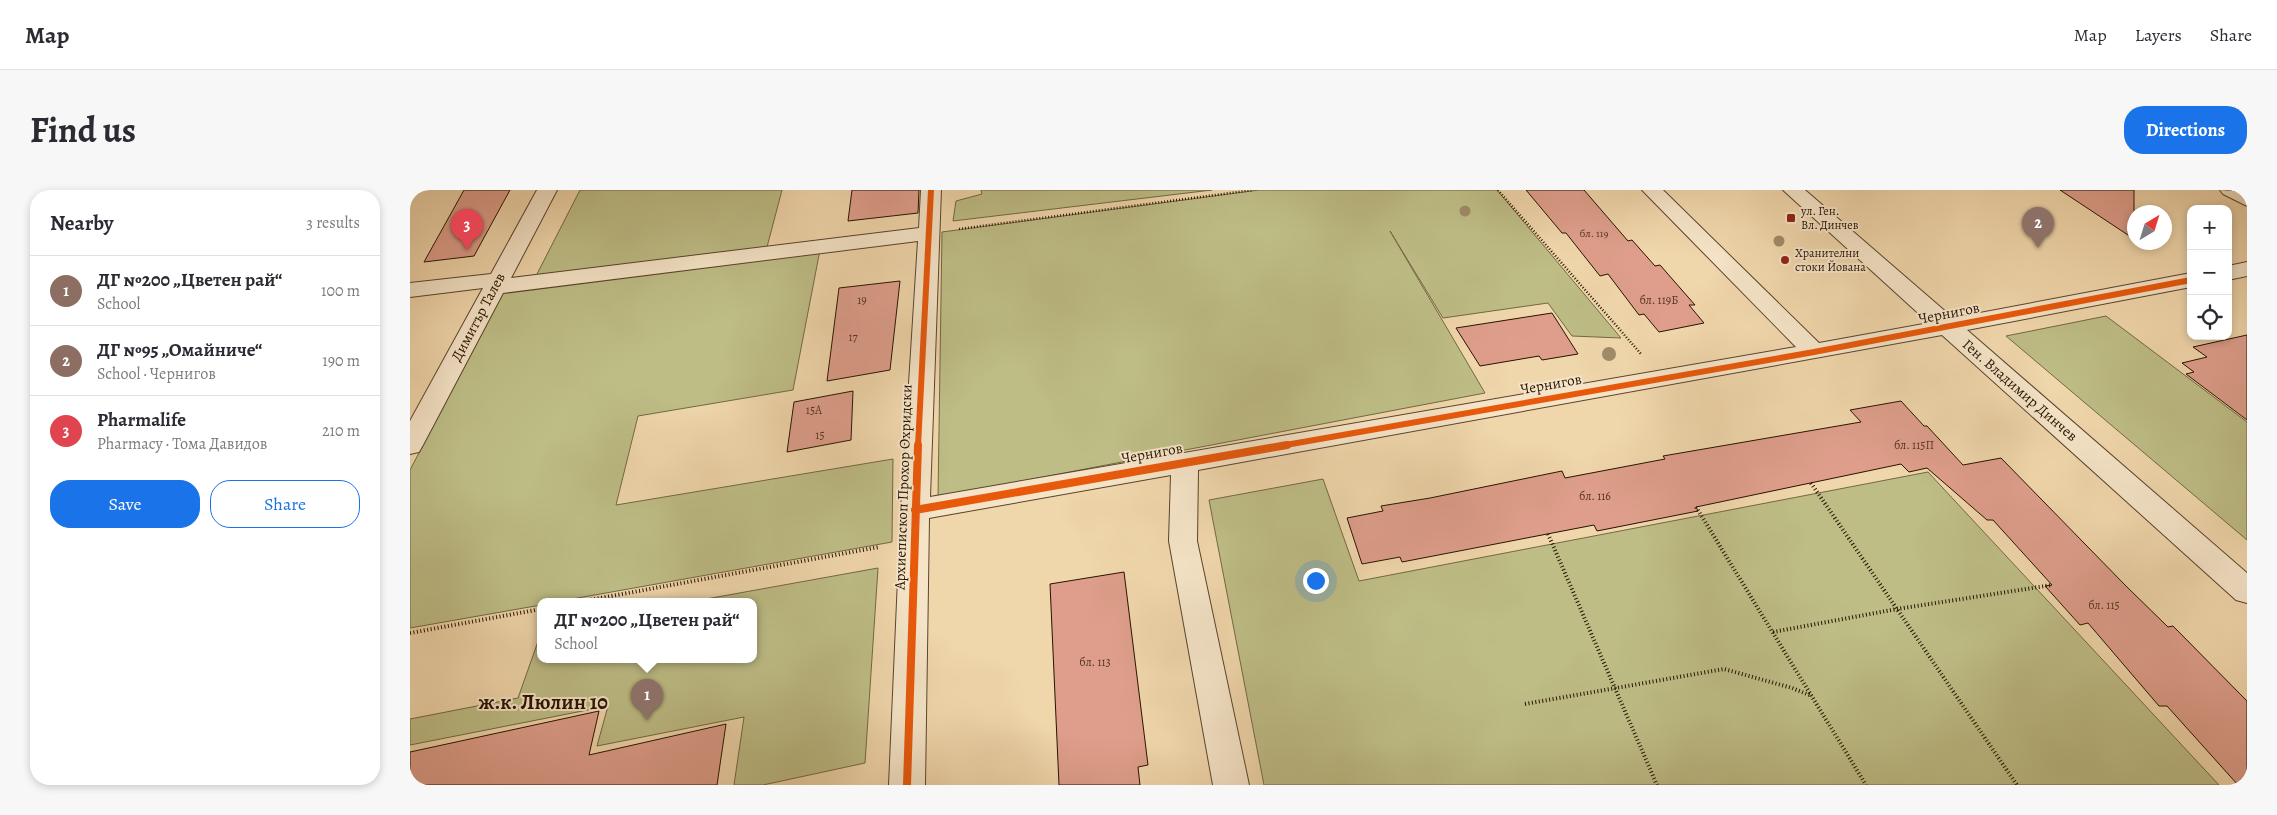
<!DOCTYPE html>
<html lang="en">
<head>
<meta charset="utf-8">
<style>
	body { margin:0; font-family:Alegreya,serif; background:#f7f7f7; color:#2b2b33 }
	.controls { position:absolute; right:15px; top:15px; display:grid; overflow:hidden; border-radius:10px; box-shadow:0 2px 8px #0003 }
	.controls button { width:45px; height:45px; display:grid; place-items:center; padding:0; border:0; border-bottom:1px solid #e1e1e2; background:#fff; color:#2b2b33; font:25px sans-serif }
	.compass { position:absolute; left:1717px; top:15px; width:45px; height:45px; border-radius:50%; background:#fff; box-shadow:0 2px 8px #0003; rotate:38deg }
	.you { position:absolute; left:905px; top:390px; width:18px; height:18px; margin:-12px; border:4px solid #fff; border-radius:50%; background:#1a73e8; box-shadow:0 0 0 8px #1a73e833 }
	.badge { display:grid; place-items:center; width:32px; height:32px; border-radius:50%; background:#1a73e8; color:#fff; font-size:16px; font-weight:700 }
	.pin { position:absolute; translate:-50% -41px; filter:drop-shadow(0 1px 2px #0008) }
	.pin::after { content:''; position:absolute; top:26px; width:18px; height:15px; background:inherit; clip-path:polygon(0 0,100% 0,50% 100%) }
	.popup { position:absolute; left:127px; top:408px; width:220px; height:65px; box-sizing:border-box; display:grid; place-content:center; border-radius:10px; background:#fff; filter:drop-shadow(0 1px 4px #0005); font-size:16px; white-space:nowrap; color:#7c7c81 }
	.popup b { font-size:19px; color:#2b2b33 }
	.popup::after { content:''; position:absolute; left:50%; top:100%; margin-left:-10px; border:10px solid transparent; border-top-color:#fff }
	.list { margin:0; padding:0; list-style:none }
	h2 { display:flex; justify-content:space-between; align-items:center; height:65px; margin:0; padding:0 20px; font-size:21px }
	h2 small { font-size:16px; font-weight:400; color:#7c7c81 }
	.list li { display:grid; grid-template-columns:32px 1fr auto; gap:15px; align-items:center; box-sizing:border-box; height:70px; padding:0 20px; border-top:1px solid #e1e1e2 }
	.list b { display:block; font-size:19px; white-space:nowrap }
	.list p { margin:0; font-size:16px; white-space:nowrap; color:#7c7c81 }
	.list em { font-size:16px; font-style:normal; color:#7c7c81 }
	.actions { display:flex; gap:10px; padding:15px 20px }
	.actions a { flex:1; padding:11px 0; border:1px solid #1a73e8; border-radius:20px; text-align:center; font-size:18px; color:#1a73e8 }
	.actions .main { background:#1a73e8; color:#fff }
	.icon { flex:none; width:28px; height:28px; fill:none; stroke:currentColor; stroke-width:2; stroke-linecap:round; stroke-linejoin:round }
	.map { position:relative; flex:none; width:1837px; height:595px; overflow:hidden; border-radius:20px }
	header { display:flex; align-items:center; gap:30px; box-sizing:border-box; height:70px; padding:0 25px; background:#fff; border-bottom:1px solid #e1e1e2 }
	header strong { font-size:24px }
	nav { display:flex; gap:28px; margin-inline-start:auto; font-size:18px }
	.intro { display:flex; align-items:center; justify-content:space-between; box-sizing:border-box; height:120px; padding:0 30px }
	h1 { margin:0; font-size:35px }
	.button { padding:12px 22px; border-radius:20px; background:#1a73e8; color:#fff; font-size:18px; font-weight:700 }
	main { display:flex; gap:30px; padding:0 30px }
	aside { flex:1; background:#fff; border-radius:20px; box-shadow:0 2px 8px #0003 }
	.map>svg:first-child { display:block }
	.green { fill:#bebd86; stroke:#726843 }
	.building { fill:#de9e8b; stroke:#271300 }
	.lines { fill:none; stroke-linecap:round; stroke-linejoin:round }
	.minor-casing { stroke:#59442b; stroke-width:2 }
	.path-far1 { stroke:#271300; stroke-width:2.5; stroke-dasharray:1 2; stroke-linecap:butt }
	.path { stroke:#271300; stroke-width:4; stroke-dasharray:1 2.5; stroke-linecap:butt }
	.minor { fill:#f5e4c8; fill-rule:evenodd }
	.cycleway-far1-casing { stroke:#f5e4c8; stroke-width:9 }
	.cycleway-casing { stroke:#f5e4c8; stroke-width:11 }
	.cycleway-far1 { stroke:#e8590c; stroke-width:6 }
	.cycleway { stroke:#e8590c; stroke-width:8 }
	.tree { fill:#9f8b67 }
	.poi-dot { fill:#8f2418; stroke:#f5e4c8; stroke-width:2 }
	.labels { text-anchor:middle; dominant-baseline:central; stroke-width:4; stroke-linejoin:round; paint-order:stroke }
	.far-number-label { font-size:11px; fill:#553623 }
	.far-poi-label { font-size:12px; fill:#271300; stroke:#f5e4c8; text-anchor:start }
	.number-label { font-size:12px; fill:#553623 }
	.street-label { font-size:15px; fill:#271300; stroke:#f5e4c8 }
	.near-quarter-label { font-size:21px; font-weight:bold; fill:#271300; stroke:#f5e4c8 }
</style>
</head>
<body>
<header>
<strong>Map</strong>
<nav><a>Map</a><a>Layers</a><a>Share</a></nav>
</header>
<div class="intro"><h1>Find us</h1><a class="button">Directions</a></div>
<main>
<aside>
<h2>Nearby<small>3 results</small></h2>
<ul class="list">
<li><span class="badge" style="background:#8d6e63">1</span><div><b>ДГ №200 „Цветен рай“</b><p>School</p></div><em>100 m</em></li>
<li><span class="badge" style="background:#8d6e63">2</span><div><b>ДГ №95 „Омайниче“</b><p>School · Чернигов</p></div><em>190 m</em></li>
<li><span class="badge" style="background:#e0444e">3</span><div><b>Pharmalife</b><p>Pharmacy · Тома Давидов</p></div><em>210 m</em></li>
</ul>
<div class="actions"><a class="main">Save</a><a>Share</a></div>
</aside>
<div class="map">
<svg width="1837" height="595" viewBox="0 0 1837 595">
	<rect width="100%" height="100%" fill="#f0d6ab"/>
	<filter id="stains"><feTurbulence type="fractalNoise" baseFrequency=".004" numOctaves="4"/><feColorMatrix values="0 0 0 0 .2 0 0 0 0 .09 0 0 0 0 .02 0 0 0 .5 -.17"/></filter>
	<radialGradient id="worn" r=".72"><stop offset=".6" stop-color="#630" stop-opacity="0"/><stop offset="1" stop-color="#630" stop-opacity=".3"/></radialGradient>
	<!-- green -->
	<path class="green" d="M170,0H372L357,57L126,86Z
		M571,0H802L543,31L546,11L572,4Z
		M849,0H1087L1211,148L1162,146L1138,113L1033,128L980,41L1075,203L528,307L532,42Z
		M410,60L383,200L228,226L206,315L483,269L482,352L151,411H131V415L0,438V280L94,101Z
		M1696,126L1837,232V350L1596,146Z
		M1518,282L1809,595H854L799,310L913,289L949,391Z
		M468,378L455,573L353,595H324L334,527L187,556L198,516L0,555V529L108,508L131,443V469H343V411H285Z"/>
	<!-- building -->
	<path class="building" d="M54,0H100L64,66L14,72Z
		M442,0H509L508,23L438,31Z
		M1116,0H1174L1218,51L1222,50L1245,76L1250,75L1285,115H1279L1294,133L1249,142L1234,124L1229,125L1198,84L1190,86L1156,43H1152Z
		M1650,0H1724V49Z
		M490,91L480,180L417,191L429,98Z
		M1142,123L1168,164L1132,170L1129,166L1070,176L1046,138Z
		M1837,145V230L1776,184L1784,182L1772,173L1797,167L1783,157Z
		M443,201L441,250L377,262L384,212Z
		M1491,211L1514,236H1517L1553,275L1591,268L1716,396L1758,437L1763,436L1837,511V595H1828L1757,516H1749L1678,433L1670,435L1635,396L1642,395L1583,330H1577L1517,278L1499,282L1491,274L1286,317L1288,321L1187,341L1184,335L992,372L990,367L952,374L937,328L973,321L971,316L1020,308L1152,281L1155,288L1255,269L1253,266L1451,232L1440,220Z
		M714,382L738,575L728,577L730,595H649L640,394Z
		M189,521L179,565L316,534L307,595H0V562Z"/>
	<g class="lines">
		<defs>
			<path id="minor" d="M127,0H147L101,88L509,38L511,0H531L520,307L1386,157L1232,0H1253L1409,153L1519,133L1373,0H1395L1543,128L1781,83V97L1557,140L1837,383V413L1826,410L1532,145L788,280L787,351L839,595H803L759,351L761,285L519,328L515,595H479L491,320L508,51L93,103L13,255L9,262L0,264V231L73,98L0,107V93L81,84Z
				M1810,0L1837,2V16L1813,4Z
				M1837,72V86L1818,90V76Z"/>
		</defs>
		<!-- minor casing -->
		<use href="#minor" class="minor-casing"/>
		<!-- path-far1 -->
		<path class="path-far1" d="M1088,0L1231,164
			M549,39L843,0"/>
		<!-- path -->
		<path class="path" d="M1401,293L1607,595
			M1286,317L1456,595
			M1138,344L1247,595
			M174,411L469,357
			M1363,442L1487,419L1642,395
			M0,443L131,419
			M1115,514L1314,479L1382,498L1402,506"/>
		<!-- minor -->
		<use href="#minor" class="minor"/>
		<defs>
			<path id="cycleway-far1" d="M508,256L521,0
				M870,256L1404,162L1781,90"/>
			<path id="cycleway" d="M505,320L877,255
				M497,595L508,255"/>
		</defs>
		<!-- cycleway-far1 casing -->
		<use href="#cycleway-far1" class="cycleway-far1-casing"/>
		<!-- cycleway casing -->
		<use href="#cycleway" class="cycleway-casing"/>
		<!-- cycleway-far1 -->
		<use href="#cycleway-far1" class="cycleway-far1"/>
		<!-- cycleway -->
		<use href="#cycleway" class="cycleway"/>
	</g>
	<!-- trees -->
	<g class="tree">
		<circle cx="1055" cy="21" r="5.5"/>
		<circle cx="1369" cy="51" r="5.5"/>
		<circle cx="1199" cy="164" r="7"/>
	</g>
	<!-- markers -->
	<g class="poi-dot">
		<rect x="1376" y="23" width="10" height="10" rx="2.5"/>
		<circle cx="1375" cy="70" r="5"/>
	</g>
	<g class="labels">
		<!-- far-number labels -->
		<g class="far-number-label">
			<text x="1184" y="43">бл. 119</text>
		</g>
		<!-- far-poi labels -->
		<g class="far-poi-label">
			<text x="1391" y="21">ул. Ген.<tspan x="1391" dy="14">Вл. Динчев</tspan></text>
			<text x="1385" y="63">Хранителни<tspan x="1385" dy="14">стоки Йована</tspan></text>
		</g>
		<!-- number labels -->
		<g class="number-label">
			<text x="452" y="110">19</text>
			<text x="1249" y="110">бл. 119Б</text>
			<text x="443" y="147">17</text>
			<text x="404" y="220">15A</text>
			<text x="410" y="245">15</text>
			<text x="1504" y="255">бл. 115П</text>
			<text x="1185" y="306">бл. 116</text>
			<text x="1694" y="415">бл. 115</text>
			<text x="685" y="472">бл. 113</text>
		</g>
		<!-- street labels -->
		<g class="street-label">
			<text transform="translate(1539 123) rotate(-11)">Чернигов</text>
			<text transform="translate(68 127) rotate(-62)">Димитър Талев</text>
			<text transform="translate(1141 194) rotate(-10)">Чернигов</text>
			<text transform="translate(1610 200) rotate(41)">Ген. Владимир Динчев</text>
			<text transform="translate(742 263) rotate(-10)">Чернигов</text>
			<text transform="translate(493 297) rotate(-88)">Архиепископ Прохор Охридски</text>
		</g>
		<!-- near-quarter labels -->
		<g class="near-quarter-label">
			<text x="133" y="512">ж.к. Люлин 10</text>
		</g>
	</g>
	<rect width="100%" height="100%" filter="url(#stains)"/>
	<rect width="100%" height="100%" fill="url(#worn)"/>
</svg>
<div class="controls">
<button>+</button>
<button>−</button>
<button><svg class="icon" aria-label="locate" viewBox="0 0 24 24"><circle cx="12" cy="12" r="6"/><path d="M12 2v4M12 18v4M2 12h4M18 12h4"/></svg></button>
</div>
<svg class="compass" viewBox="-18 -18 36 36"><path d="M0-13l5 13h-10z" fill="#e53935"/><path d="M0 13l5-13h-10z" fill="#7c7c81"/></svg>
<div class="you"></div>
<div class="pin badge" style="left:237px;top:530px;background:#8d6e63">1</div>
<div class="popup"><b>ДГ №200 „Цветен рай“</b>School</div>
<div class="pin badge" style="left:1628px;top:58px;background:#8d6e63">2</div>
<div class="pin badge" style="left:57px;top:60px;background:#e0444e">3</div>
</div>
</main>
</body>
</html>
